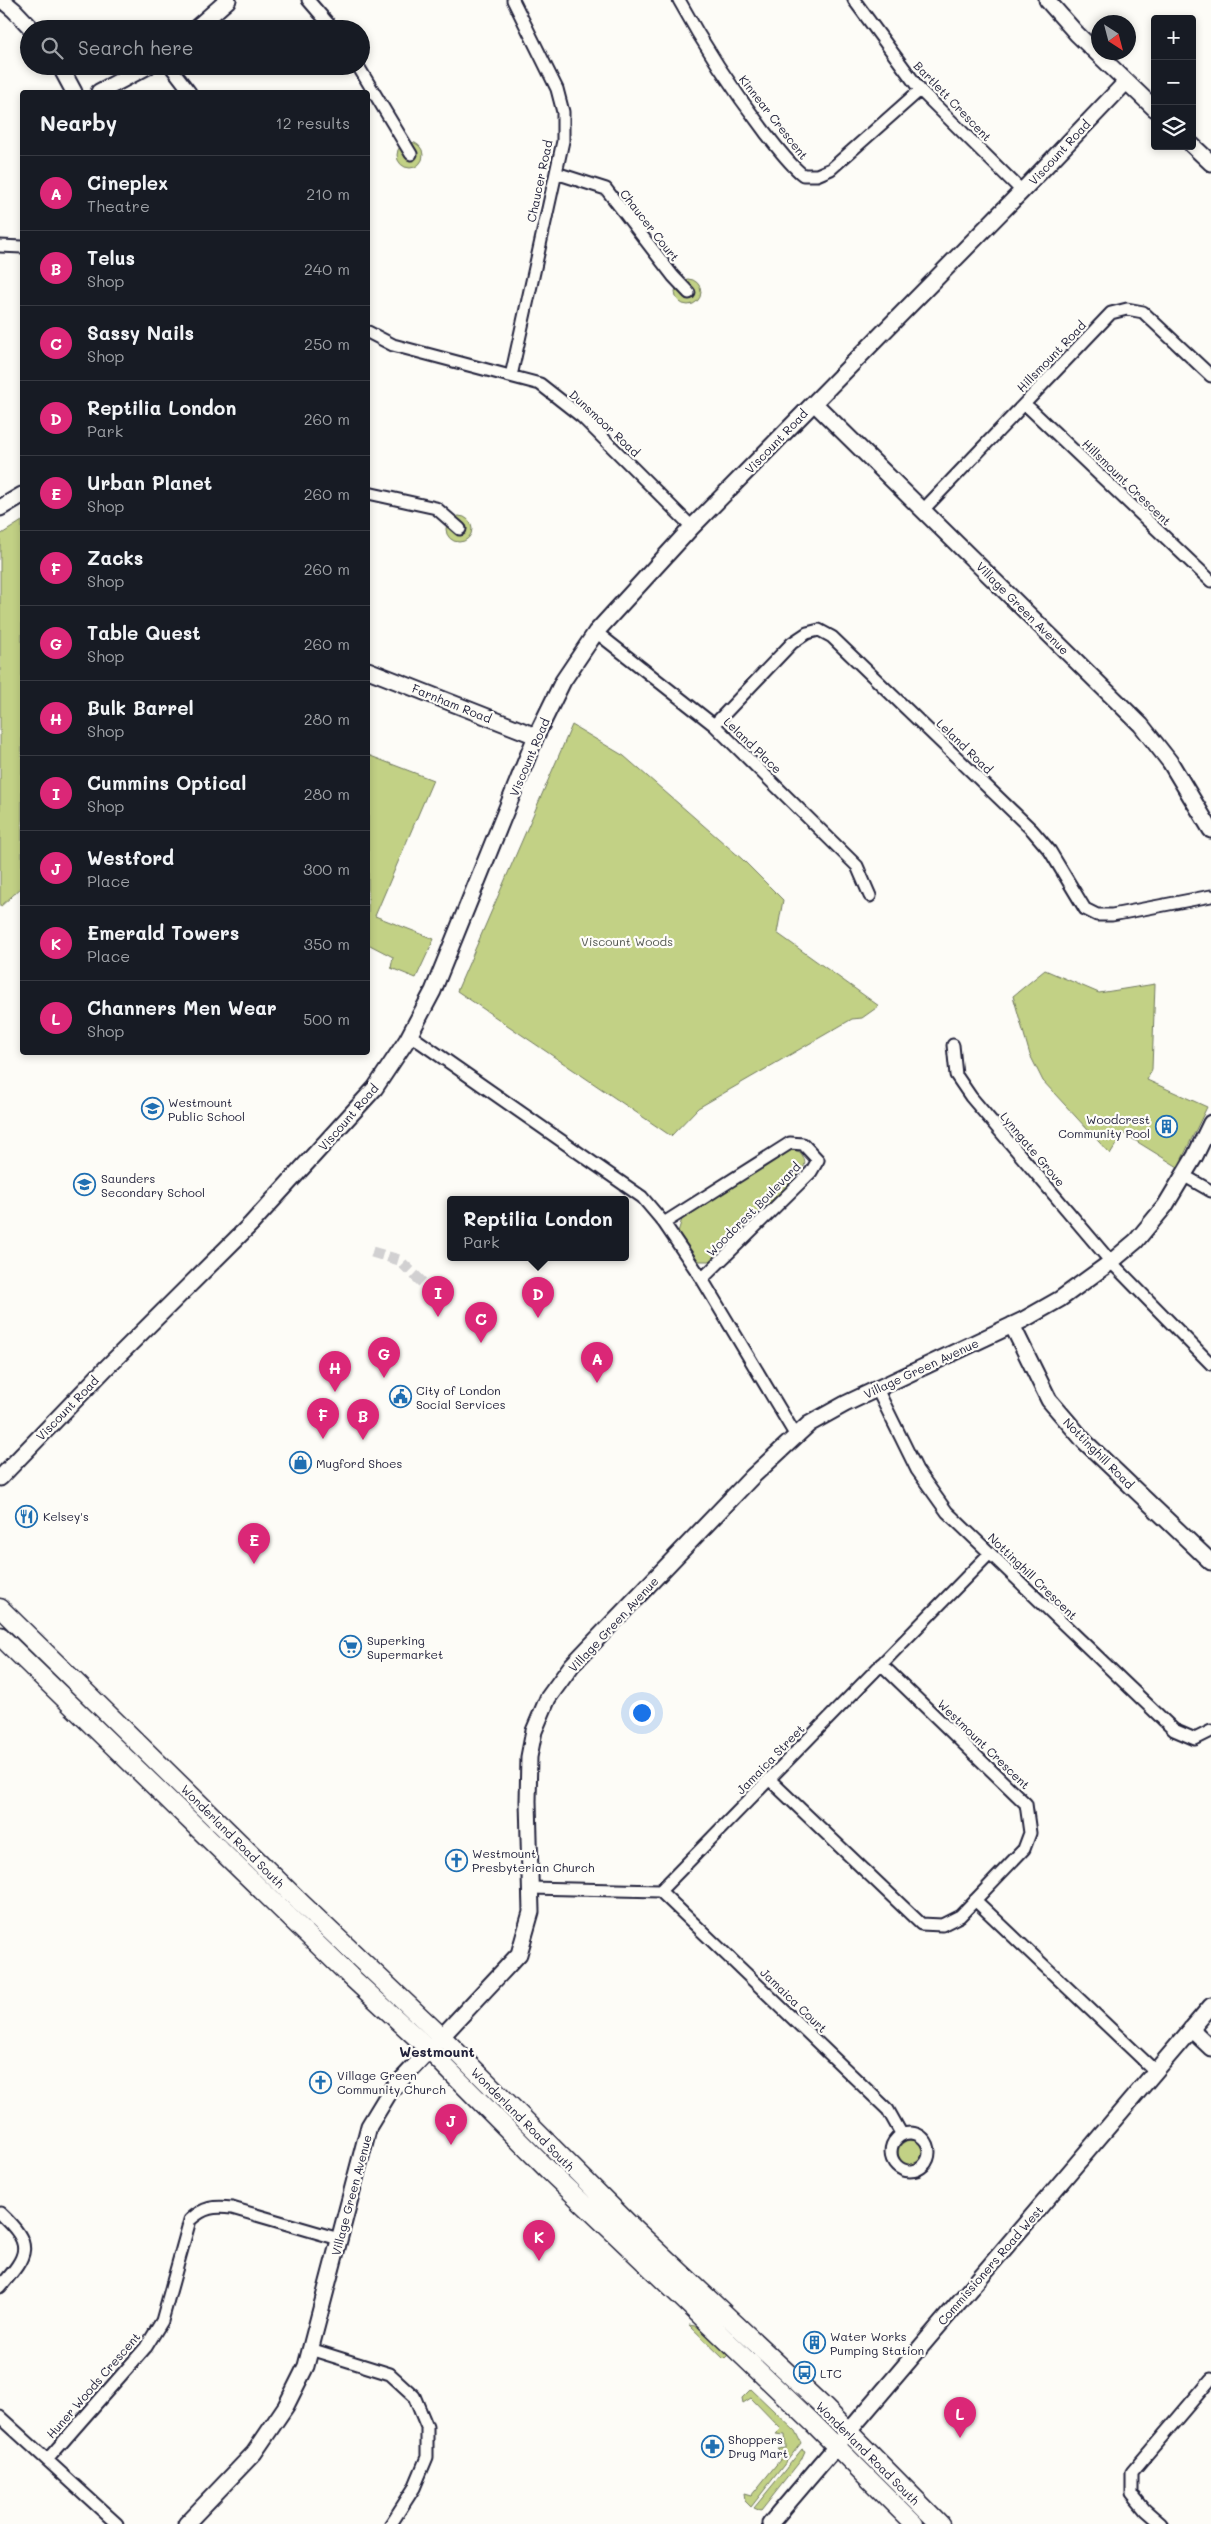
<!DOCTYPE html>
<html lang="en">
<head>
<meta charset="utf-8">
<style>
	body { margin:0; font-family:Mali,sans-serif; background:#20242c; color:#f1f3f6 }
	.controls { position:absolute; right:15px; top:15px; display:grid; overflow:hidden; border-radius:5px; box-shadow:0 2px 8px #0003 }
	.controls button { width:45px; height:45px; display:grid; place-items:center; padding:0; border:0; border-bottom:1px solid #363941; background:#171b24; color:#f1f3f6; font:25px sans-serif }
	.compass { position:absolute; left:1091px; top:15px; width:45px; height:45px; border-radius:50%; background:#171b24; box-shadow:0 2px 8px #0003; rotate:144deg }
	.you { position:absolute; left:641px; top:1712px; width:18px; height:18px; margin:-12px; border:4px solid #fff; border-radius:50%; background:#1a73e8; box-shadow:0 0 0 8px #1a73e833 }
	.badge { display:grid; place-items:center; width:32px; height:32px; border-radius:50%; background:#db2777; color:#fff; font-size:16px; font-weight:700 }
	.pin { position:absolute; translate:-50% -41px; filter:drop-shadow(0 1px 2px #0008) }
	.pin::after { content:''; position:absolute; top:26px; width:18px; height:15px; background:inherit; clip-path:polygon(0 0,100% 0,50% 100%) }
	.popup { position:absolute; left:447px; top:1196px; width:182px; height:65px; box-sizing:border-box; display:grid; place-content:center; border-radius:5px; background:#171b24; filter:drop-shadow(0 1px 4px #0005); font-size:16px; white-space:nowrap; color:#9ea1a6 }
	.popup b { font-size:19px; color:#f1f3f6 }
	.popup::after { content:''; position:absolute; left:50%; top:100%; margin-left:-10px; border:10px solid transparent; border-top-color:#171b24 }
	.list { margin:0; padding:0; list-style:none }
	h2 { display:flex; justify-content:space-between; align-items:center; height:65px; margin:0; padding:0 20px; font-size:21px }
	h2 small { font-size:16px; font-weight:400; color:#9ea1a6 }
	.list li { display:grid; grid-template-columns:32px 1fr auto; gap:15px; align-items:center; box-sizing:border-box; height:75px; padding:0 20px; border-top:1px solid #363941 }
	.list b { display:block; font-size:19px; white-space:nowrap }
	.list p { margin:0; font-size:16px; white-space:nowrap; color:#9ea1a6 }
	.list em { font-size:16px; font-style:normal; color:#9ea1a6 }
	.icon { flex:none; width:28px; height:28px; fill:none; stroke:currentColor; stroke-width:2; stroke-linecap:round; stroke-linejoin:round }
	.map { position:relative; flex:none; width:1211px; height:2524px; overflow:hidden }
	.search { position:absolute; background:#171b24; box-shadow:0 2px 8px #0003; left:20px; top:20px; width:350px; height:55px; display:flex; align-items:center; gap:12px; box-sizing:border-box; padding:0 18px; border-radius:28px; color:#9ea1a6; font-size:19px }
	.panel { position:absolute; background:#171b24; box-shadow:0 2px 8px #0003; left:20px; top:90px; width:350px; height:965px; border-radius:5px }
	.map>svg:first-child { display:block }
	.green { fill:#c2d185; stroke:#727a60 }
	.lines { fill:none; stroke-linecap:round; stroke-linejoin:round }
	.street-tunnel { stroke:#d1d0d1; stroke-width:11; stroke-dasharray:11 5.5; stroke-linecap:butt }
	.street-casing { stroke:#22223b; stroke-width:15 }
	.secondary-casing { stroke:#22223b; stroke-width:19 }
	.primary-casing { stroke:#22223b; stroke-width:21 }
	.street { stroke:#fdfcf7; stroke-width:11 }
	.secondary { stroke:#fdfcf7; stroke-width:15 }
	.primary { stroke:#fdfcf7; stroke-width:18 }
	.labels { text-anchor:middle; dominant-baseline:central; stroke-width:4.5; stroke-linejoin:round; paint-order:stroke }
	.street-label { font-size:12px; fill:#22223b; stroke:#fdfcf7 }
	.park-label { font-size:12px; fill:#525751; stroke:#fdfcf7 }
	.poi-label { font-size:12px; fill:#22223b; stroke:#fdfcf7; text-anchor:start }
	.neighbourhood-label { font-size:14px; font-weight:bold; fill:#22223b; stroke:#fdfcf7 }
</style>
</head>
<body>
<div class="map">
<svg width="1211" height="2524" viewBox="0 0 1211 2524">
	<rect width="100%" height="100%" fill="#fdfcf7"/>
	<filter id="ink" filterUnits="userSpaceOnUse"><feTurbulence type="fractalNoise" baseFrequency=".02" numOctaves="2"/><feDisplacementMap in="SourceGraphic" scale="10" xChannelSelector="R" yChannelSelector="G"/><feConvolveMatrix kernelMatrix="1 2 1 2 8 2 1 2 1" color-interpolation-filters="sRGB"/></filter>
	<g filter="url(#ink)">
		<!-- green -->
		<path class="green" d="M397 155a13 13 0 1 1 26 0a13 13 0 1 1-26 0Z
			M675 292a13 13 0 1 1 26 0a13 13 0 1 1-26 0Z
			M446 529a13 13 0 1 1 26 0a13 13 0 1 1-26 0Z
			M22,521V887L0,907V535Z
			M572,725L624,756L742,859L783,900L777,933L879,1006L862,1018L852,1019L698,1108L671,1136L457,991Z
			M368,755L433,780L375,916L434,939L416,978L391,968L393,957L368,944Z
			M1045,970L1099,993L1155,984L1152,1069L1147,1080L1207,1107L1178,1167L1123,1133L1110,1154L1043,1081L1030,1055L1013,996Z
			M793,1150L800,1152C809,1163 804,1168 796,1178L714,1261H699L678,1232L682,1219L782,1153Z
			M898 2153a13 13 0 1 1 26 0a13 13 0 1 1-26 0Z
			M689,2325L701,2327L729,2354L724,2359Z
			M751,2389L795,2431L801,2443L751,2507L745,2501L744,2494L751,2496L784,2455L778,2449L786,2448L785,2435L776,2434L781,2429L751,2398L743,2403L742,2398Z
			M802,2449L805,2451L801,2460L761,2511L754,2508Z"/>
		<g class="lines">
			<!-- street-tunnel -->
			<path class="street-tunnel" d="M372,1252L399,1260L425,1285"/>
			<defs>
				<path id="street" d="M308,0L333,29
					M679,0C704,46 733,90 765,132C777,147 788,163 803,175H817L831,169L920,90
					M854,0L920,90L1022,191
					M170,66L190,92
					M358,66L411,154
					M556,173L606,189L673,276L689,293
					M0,246L22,247
					M368,332L393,345L540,384L582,417L692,527
					M511,376L563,141V112L557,89L513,0
					M1025,404L1211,581
					M368,493L436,508L460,529
					M923,510L1111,313L1127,309L1143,312L1211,376
					M596,632L714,725L857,866L870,896
					M714,725L792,643L807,633L819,630L832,637L1032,830L1050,851L1085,909L1097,915H1112L1211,896
					M410,1035L642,1197L664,1223L790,1143L803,1144L818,1160L811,1172L702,1279L796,1436
					M953,1045L956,1075L971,1097L1111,1262L1211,1364
					M1183,1175L1211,1191
					M664,1223L702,1279
					M877,1389L917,1470L947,1512L1174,1730L1195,1739L1211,1731
					M769,1779L921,1924L942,1925L960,1916L1024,1849L1030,1833L1026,1804L881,1664
					M530,1888L660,1891L990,1553
					M660,1891L888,2110L902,2135
					M975,1900L1155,2071
					M891 2152a19 19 0 1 1 38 0a19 19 0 1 1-38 0Z
					M0,2213C34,2245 29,2254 0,2287
					M310,2349L390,2374L414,2396L427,2427V2457L414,2488L391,2524
					M0,2417L117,2524
					M47,2460L146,2347L162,2321L190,2220C204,2207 214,2206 232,2208L339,2239
					M1161,2524L1145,2510L1132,2494V2472L1211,2379"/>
				<path id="secondary" d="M2,0L14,10L32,29
					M1047,0L1077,34L1155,109
					M195,29L228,0
					M60,66L74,92
					M99,92L148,66
					M1192,145L1211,163
					M814,403L1141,725L1170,762L1211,830
					M0,508L22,495
					M368,670L536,736
					M1012,1325L1049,1400L1085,1442L1211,1562
					M0,1478L106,1368L251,1224L375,1088L407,1040L433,991L536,736L563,681L596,632L692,527L1022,191L1126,82
					M1191,2029L1211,2048
					M186,2524L254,2453L286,2406L306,2366L369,2126L389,2093L519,1954L531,1912L528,1801L529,1757L534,1731L548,1698L572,1665L752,1477L809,1424L845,1404L1023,1320L1060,1299L1111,1262L1136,1241L1165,1206L1195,1156L1211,1123
					M770,2524L1211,2006"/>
				<path id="primary" d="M0,1608L301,1903L442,2037L629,2224L825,2408L940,2524
					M0,1636L350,1976L418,2039L549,2171L813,2423L914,2524"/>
			</defs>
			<!-- street casing -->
			<use href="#street" class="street-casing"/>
			<!-- secondary casing -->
			<use href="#secondary" class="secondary-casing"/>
			<!-- primary casing -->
			<use href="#primary" class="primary-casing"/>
			<!-- street -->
			<use href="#street" class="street"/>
			<!-- secondary -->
			<use href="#secondary" class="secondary"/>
			<!-- primary -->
			<use href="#primary" class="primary"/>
		</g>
	</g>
	<!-- icons -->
	<defs>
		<symbol id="school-ring" viewBox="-11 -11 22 22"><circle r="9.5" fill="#fdfcf7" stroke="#1f6fb2" stroke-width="1.5"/><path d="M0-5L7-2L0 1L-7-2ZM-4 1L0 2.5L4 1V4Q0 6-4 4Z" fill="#1f6fb2"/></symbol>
		<symbol id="building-ring" viewBox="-11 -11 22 22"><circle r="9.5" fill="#fdfcf7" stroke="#1f6fb2" stroke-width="1.5"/><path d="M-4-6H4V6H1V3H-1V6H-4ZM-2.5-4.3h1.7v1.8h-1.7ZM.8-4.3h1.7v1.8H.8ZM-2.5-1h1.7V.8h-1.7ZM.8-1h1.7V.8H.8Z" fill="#1f6fb2"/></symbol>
		<symbol id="civic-ring" viewBox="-11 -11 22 22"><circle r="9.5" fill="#fdfcf7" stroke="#1f6fb2" stroke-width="1.5"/><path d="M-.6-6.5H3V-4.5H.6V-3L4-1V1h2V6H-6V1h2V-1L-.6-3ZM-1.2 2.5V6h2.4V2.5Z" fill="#1f6fb2"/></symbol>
		<symbol id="shop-ring" viewBox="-11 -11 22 22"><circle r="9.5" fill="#fdfcf7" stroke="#1f6fb2" stroke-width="1.5"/><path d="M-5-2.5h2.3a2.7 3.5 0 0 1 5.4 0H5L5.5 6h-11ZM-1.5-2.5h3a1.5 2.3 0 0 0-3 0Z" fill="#1f6fb2"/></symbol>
		<symbol id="restaurant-ring" viewBox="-11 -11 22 22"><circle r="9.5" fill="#fdfcf7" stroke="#1f6fb2" stroke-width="1.5"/><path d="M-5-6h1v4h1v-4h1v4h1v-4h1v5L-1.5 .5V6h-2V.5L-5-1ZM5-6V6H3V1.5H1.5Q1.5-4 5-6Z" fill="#1f6fb2"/></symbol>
		<symbol id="supermarket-ring" viewBox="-11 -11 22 22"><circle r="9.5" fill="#fdfcf7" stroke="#1f6fb2" stroke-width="1.5"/><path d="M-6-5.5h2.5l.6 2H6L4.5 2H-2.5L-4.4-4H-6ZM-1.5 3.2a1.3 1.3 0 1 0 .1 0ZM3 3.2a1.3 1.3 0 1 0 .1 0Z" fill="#1f6fb2"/></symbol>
		<symbol id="church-ring" viewBox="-11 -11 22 22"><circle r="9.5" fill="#fdfcf7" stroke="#1f6fb2" stroke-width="1.5"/><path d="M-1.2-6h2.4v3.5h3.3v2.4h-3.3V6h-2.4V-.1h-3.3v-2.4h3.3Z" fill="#1f6fb2"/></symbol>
		<symbol id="bus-ring" viewBox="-11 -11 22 22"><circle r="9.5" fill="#fdfcf7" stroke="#1f6fb2" stroke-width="1.5"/><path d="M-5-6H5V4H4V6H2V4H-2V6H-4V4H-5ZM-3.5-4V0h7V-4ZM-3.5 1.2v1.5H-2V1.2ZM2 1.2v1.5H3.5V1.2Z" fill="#1f6fb2"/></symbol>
		<symbol id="pharmacy-ring" viewBox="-11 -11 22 22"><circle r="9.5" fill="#fdfcf7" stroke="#1f6fb2" stroke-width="1.5"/><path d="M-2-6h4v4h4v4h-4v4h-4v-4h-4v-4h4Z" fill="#1f6fb2"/></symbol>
	</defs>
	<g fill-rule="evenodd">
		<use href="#school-ring" x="140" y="1096" width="25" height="25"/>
		<use href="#building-ring" x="1154" y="1114" width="25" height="25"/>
		<use href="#school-ring" x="72" y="1172" width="25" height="25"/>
		<use href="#civic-ring" x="388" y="1384" width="25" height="25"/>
		<use href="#shop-ring" x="288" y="1450" width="25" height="25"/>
		<use href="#restaurant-ring" x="14" y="1504" width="25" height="25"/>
		<use href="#supermarket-ring" x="338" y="1634" width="25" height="25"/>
		<use href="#church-ring" x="444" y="1848" width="25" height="25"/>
		<use href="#church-ring" x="308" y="2070" width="25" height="25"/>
		<use href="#building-ring" x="802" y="2330" width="25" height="25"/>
		<use href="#bus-ring" x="792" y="2360" width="25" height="25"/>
		<use href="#pharmacy-ring" x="700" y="2434" width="25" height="25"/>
	</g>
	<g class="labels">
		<!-- street labels -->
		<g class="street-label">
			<text transform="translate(953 101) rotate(46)">Bartlett Crescent</text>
			<text transform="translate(774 117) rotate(52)">Kinnear Crescent</text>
			<text transform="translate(1059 152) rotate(-47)">Viscount Road</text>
			<text transform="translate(539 181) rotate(-78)">Chaucer Road</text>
			<text transform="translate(650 225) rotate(52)">Chaucer Court</text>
			<text transform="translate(1051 356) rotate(-46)">Hillsmount Road</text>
			<text transform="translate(605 423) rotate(43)">Dunsmoor Road</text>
			<text transform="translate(776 441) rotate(-46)">Viscount Road</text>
			<text transform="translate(1127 482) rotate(44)">Hillsmount Crescent</text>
			<text transform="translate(1023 608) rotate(45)">Village Green Avenue</text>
			<text transform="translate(452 703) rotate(22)">Farnham Road</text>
			<text transform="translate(753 745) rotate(44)">Leland Place</text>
			<text transform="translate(965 746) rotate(44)">Leland Road</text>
			<text transform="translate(529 757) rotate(-67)">Viscount Road</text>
			<text transform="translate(348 1117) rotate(-49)">Viscount Road</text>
			<text transform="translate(1033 1149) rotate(50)">Lynngate Grove</text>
			<text transform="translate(753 1209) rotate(-45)">Woodcrest Boulevard</text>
			<text transform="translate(921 1368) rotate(-25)">Village Green Avenue</text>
			<text transform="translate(67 1408) rotate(-46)">Viscount Road</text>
			<text transform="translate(1099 1453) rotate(45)">Nottinghill Road</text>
			<text transform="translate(1033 1576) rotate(44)">Nottinghill Crescent</text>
			<text transform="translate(613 1624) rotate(-47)">Village Green Avenue</text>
			<text transform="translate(984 1744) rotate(44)">Westmount Crescent</text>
			<text transform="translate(770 1759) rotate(-46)">Jamaica Street</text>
			<text transform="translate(233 1836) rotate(45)">Wonderland Road South</text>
			<text transform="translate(794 2000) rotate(44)">Jamaica Court</text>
			<text transform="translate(523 2119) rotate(45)">Wonderland Road South</text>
			<text transform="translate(351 2195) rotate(-75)">Village Green Avenue</text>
			<text transform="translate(990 2265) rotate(-49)">Commissioners Road West</text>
			<text transform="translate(93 2385) rotate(-49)">Huner Woods Crescent</text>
			<text transform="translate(868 2453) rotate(45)">Wonderland Road South</text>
		</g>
		<!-- park labels -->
		<g class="park-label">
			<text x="627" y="941">Viscount Woods</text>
		</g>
		<!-- poi labels -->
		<g class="poi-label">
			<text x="168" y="1102">Westmount<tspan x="168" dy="14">Public School</tspan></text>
			<text x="1150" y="1119" text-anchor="end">Woodcrest<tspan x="1150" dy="14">Community Pool</tspan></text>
			<text x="101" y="1178">Saunders<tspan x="101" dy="14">Secondary School</tspan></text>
			<text x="416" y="1390">City of London<tspan x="416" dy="14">Social Services</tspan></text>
			<text x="316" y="1463">Mugford Shoes</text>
			<text x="43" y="1516">Kelsey's</text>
			<text x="367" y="1640">Superking<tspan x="367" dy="14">Supermarket</tspan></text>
			<text x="472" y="1853">Westmount<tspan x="472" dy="14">Presbyterian Church</tspan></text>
			<text x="337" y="2075">Village Green<tspan x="337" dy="14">Community Church</tspan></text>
			<text x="830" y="2336">Water Works<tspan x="830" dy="14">Pumping Station</tspan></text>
			<text x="820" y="2373">LTC</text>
			<text x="728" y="2439">Shoppers<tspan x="728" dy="14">Drug Mart</tspan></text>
		</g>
		<!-- neighbourhood labels -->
		<g class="neighbourhood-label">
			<text x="437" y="2051">Westmount</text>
		</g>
	</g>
</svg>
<div class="controls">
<button>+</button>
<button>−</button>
<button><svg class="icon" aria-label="layers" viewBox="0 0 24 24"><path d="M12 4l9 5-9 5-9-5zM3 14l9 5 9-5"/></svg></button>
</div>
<svg class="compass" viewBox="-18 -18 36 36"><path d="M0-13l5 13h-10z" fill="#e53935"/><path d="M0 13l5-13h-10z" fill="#9ea1a6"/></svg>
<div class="you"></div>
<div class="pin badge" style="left:597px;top:1383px">A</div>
<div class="pin badge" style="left:363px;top:1440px">B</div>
<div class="pin badge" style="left:481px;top:1343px">C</div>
<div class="pin badge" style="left:538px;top:1318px">D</div>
<div class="popup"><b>Reptilia London</b>Park</div>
<div class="pin badge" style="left:254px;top:1564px">E</div>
<div class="pin badge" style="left:323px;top:1439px">F</div>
<div class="pin badge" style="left:384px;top:1378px">G</div>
<div class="pin badge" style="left:335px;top:1392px">H</div>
<div class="pin badge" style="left:438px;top:1317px">I</div>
<div class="pin badge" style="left:451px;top:2145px">J</div>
<div class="pin badge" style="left:539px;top:2261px">K</div>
<div class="pin badge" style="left:960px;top:2438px">L</div>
<div class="search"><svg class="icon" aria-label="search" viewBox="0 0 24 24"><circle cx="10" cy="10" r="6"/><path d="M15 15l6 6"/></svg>Search here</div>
<section class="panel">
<h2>Nearby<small>12 results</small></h2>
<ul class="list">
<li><span class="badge">A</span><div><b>Cineplex</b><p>Theatre</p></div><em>210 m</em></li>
<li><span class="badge">B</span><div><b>Telus</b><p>Shop</p></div><em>240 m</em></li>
<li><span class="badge">C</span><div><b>Sassy Nails</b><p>Shop</p></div><em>250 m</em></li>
<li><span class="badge">D</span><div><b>Reptilia London</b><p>Park</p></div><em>260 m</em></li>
<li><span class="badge">E</span><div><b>Urban Planet</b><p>Shop</p></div><em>260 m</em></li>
<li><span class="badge">F</span><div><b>Zacks</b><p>Shop</p></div><em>260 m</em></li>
<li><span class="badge">G</span><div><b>Table Quest</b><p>Shop</p></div><em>260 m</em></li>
<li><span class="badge">H</span><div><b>Bulk Barrel</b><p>Shop</p></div><em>280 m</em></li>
<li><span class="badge">I</span><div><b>Cummins Optical</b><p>Shop</p></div><em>280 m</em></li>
<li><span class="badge">J</span><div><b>Westford</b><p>Place</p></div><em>300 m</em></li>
<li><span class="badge">K</span><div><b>Emerald Towers</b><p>Place</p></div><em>350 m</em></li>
<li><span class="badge">L</span><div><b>Channers Men Wear</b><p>Shop</p></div><em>500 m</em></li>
</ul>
</section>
</div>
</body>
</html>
